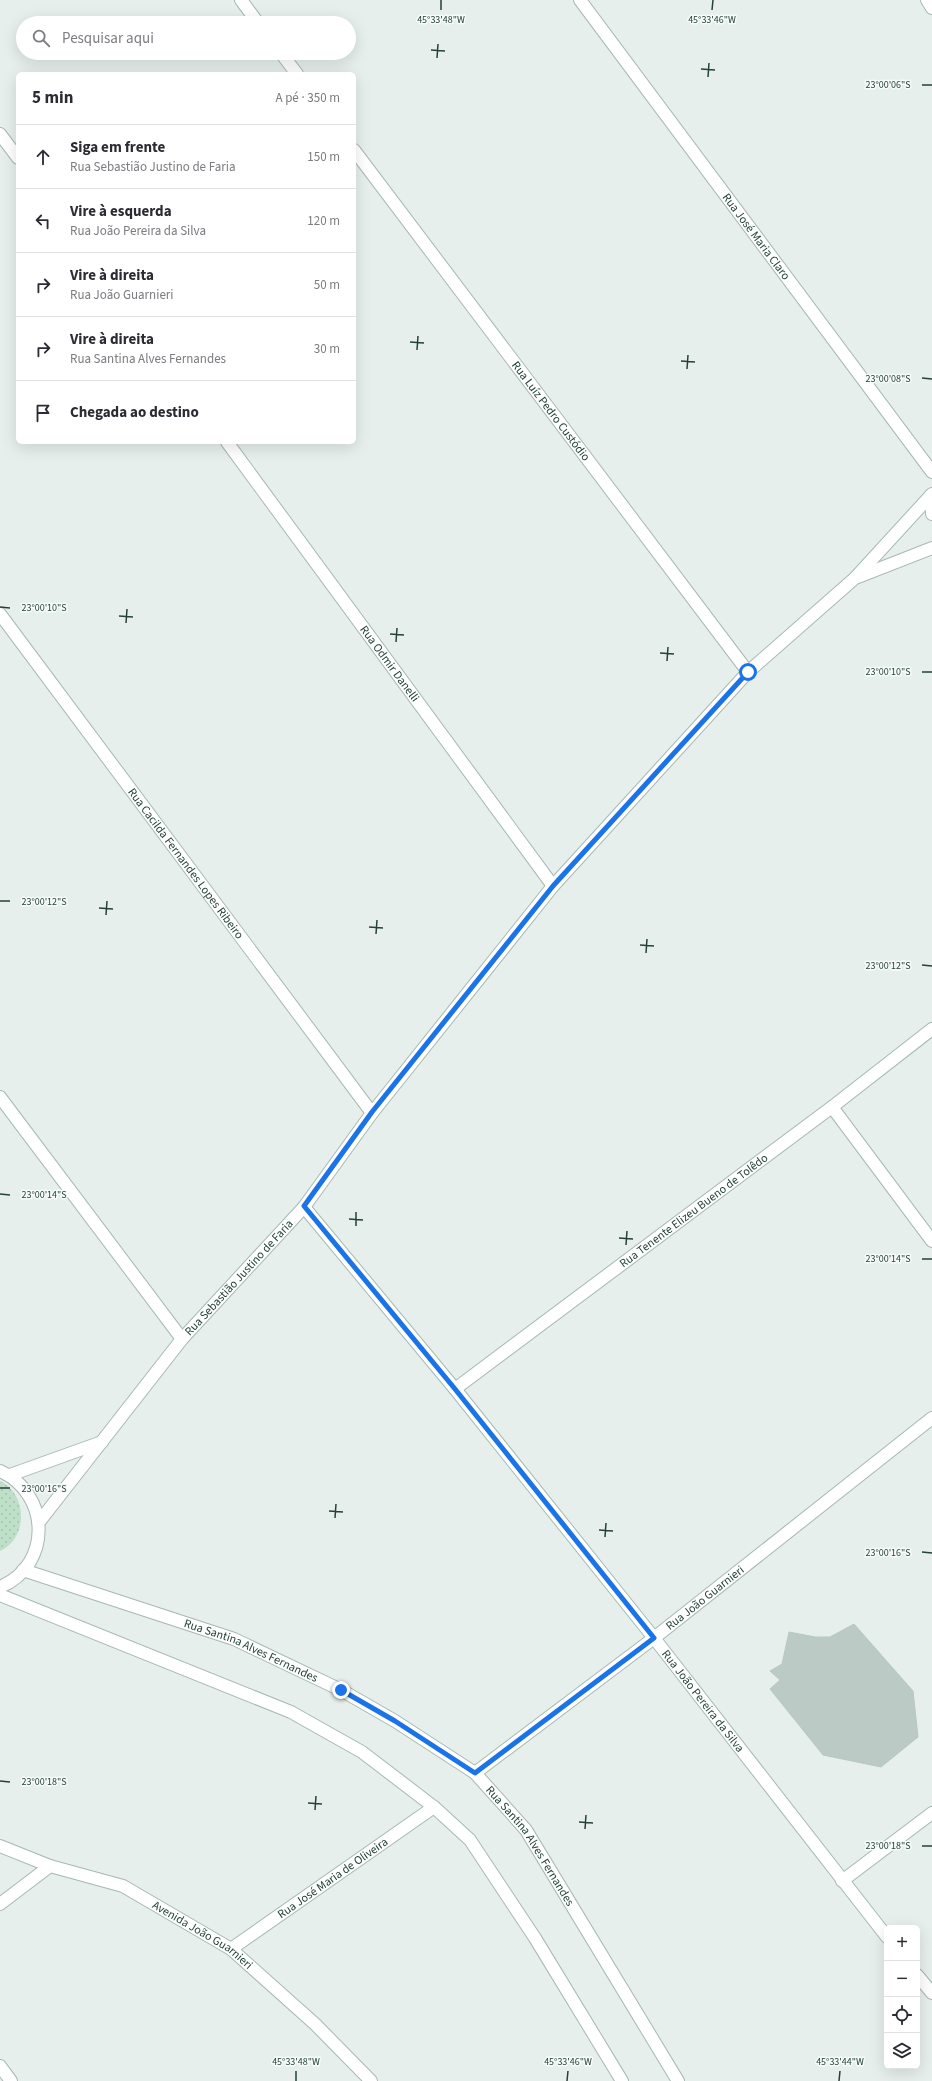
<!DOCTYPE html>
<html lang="pt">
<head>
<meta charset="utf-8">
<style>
	body { margin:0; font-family:"Source Sans 3",sans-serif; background:#f2f2f3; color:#2b2b33 }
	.controls { position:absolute; right:12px; bottom:12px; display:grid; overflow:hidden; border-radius:6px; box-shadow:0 4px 16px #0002 }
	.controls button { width:36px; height:36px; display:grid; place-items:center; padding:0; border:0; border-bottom:1px solid #e1e1e2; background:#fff; color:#2b2b33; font:20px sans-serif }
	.stop { position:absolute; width:12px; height:12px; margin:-9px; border:3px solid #1a73e8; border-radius:50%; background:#fff }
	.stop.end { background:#1a73e8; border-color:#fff; box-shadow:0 1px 4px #0008 }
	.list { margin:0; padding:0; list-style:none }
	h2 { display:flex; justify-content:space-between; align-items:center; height:52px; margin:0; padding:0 16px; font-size:17px }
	h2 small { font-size:13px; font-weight:400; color:#7c7c81 }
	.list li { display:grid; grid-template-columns:26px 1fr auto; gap:12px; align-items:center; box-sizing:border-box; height:64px; padding:0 16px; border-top:1px solid #e1e1e2 }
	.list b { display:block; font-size:15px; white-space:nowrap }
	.list p { margin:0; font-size:13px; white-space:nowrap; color:#7c7c81 }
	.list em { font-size:13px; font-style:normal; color:#7c7c81 }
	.icon { flex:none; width:22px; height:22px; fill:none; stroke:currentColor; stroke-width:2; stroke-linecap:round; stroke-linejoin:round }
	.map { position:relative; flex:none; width:932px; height:2081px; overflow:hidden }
	.search { position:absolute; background:#fff; box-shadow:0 4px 16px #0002; left:16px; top:16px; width:340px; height:44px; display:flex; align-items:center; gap:10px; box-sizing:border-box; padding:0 14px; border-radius:22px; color:#7c7c81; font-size:15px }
	.panel { position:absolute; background:#fff; box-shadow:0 4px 16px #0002; left:16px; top:72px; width:340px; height:372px; border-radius:6px }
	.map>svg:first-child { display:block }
	.green { fill:url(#green-dots) }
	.building { fill:#bbcac4; stroke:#b8c9c2 }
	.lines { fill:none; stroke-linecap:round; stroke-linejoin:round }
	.minor-casing { stroke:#a8b8b2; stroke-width:14 }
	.minor { stroke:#fff; stroke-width:12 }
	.route { stroke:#1a73e8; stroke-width:5 }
	.ticks { fill:none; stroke:#24423a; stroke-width:1.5 }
	.labels { text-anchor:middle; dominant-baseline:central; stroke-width:3; stroke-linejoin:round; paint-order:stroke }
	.street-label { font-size:12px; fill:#24423a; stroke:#f7fbf9 }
	.ticks-label { font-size:10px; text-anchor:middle; fill:#24423a; stroke:#f7fbf9; stroke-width:3; stroke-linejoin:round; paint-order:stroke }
</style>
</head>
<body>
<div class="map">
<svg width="932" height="2081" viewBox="0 0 932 2081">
	<defs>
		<pattern id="green-dots" width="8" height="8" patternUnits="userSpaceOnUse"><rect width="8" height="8" fill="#bfe0c8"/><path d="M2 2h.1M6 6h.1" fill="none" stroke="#a4c1ad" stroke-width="1.8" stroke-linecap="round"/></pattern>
	</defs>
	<rect width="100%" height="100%" fill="#e6efeb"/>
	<!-- green -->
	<path class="green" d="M0,1481C28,1494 28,1539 0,1551Z"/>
	<!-- building -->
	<path class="building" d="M854,1624L913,1691L918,1737L881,1767L823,1755L770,1689L780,1680L770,1671L782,1664L789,1632L815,1637H830Z"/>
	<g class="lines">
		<defs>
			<g id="minor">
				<path d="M241,0L258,23"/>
				<path id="s1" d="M580,0L932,472"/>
				<path d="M927,0L932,8"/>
				<path d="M281,53L297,74"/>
				<path d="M0,134L18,158"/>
				<path id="s2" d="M354,150L748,672"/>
				<path id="s3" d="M227,442L553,886"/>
				<path d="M931,495L932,514"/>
				<path d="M858,577L932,548"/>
				<path id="s4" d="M0,614L372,1113"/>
				<path d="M0,1097L182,1339"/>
				<path d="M832,1107L932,1241"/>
				<path id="s5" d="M304,1207L455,1389L654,1638L887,1937"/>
				<path id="s6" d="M455,1389L832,1107L932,1029"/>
				<path d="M0,1471C50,1493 53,1565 0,1587"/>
				<path d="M10,1475L102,1442"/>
				<path id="s7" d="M39,1522L182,1339L304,1207L372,1113L553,886L748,672L855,578L932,494"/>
				<path id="s8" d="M23,1570L234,1639L341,1690L395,1721L475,1773L526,1830L678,2081"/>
				<path d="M0,1595L291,1712L362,1752L434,1807L470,1840L535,1938L622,2081"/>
				<path id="s9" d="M475,1773L654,1638L932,1418"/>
				<path id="s10" d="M0,1846L50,1866L123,1886L231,1949L315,2024L371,2081"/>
				<path d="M842,1881L932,1813"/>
				<path d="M0,1904L50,1866"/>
				<path id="s11" d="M231,1949L434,1807"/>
				<path d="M917,1975L932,1993"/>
				<path d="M0,2066L11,2081"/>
			</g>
		</defs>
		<!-- minor casing -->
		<use href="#minor" class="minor-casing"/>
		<!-- minor -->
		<use href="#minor" class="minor"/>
	</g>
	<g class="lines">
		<!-- route -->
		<path class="route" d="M341,1690L395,1721L475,1773L654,1638L455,1389L304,1206L372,1112L553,886L748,672"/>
	</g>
	<!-- ticks -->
	<path class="ticks" d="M441,10V0M712,10L713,0M431,50L445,51M437,58L438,44M701,69L715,70M708,77L709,63M922,85H932M410,342L424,343M417,350L418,336M681,361L695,362M687,369L688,355M922,378L932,379M0,607L10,608M119,616L133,617M126,623L127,609M390,634L404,635M396,642L397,628M660,653L674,654M667,661L668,647M922,672H932M0,901H10M99,908L113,909M106,915L107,901M369,927L383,928M376,934L377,920M640,945L654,946M646,953L647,939M922,965L932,966M0,1194L10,1195M349,1219L363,1220M356,1226V1212M619,1238L633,1239M626,1245L627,1231M922,1259H932M0,1488H10M329,1511L343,1512M335,1518L336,1504M599,1530L613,1531M605,1537L606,1523M922,1552L932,1553M0,1781L10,1782M308,1803L322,1804M315,1810L316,1796M579,1822L593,1823M585,1829L586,1815M922,1846H932M296,2081V2071M567,2081L568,2071M839,2081L840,2071"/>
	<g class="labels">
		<!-- street labels -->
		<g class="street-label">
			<text stroke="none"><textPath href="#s1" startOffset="295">Rua José Maria Claro</textPath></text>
			<text stroke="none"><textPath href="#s2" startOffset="327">Rua Luíz Pedro Custódio</textPath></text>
			<text stroke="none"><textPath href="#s3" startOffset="275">Rua Odmir Danelli</textPath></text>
			<text stroke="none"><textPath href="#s4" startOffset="311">Rua Cacilda Fernandes Lopes Ribeiro</textPath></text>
			<text stroke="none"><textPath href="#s6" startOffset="298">Rua Tenente Elizeu Bueno de Tolêdo</textPath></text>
			<text stroke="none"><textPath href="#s7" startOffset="316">Rua Sebastião Justino de Faria</textPath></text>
			<text stroke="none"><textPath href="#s9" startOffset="289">Rua João Guarnieri</textPath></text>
			<text stroke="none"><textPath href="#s8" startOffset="242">Rua Santina Alves Fernandes</textPath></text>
			<text stroke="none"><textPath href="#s5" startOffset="635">Rua João Pereira da Silva</textPath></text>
			<text stroke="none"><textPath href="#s8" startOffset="590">Rua Santina Alves Fernandes</textPath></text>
			<text stroke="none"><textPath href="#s11" startOffset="124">Rua José Maria de Oliveira</textPath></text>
			<text stroke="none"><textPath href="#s10" startOffset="223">Avenida João Guarnieri</textPath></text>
		</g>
	</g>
	<g class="ticks-label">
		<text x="441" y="23">45°33'48"W</text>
		<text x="712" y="23">45°33'46"W</text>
		<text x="888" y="88">23°00'06"S</text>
		<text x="888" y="382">23°00'08"S</text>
		<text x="44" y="611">23°00'10"S</text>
		<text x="888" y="675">23°00'10"S</text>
		<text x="44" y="905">23°00'12"S</text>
		<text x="888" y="969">23°00'12"S</text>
		<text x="44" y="1198">23°00'14"S</text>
		<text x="888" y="1262">23°00'14"S</text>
		<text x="44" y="1492">23°00'16"S</text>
		<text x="888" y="1556">23°00'16"S</text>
		<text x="44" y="1785">23°00'18"S</text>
		<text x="888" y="1849">23°00'18"S</text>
		<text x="296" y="2065">45°33'48"W</text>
		<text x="568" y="2065">45°33'46"W</text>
		<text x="840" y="2065">45°33'44"W</text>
	</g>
</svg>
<div class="controls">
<button>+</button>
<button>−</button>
<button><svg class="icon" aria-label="locate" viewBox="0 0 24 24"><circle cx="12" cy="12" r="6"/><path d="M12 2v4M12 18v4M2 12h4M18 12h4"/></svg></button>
<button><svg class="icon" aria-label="layers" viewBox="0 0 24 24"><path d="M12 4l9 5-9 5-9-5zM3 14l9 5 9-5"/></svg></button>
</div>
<div class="stop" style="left:748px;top:672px"></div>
<div class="stop end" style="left:341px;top:1690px"></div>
<div class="search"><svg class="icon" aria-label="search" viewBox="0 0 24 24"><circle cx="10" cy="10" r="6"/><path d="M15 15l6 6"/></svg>Pesquisar aqui</div>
<section class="panel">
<h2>5 min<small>A pé · 350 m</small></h2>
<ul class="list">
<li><svg class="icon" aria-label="ahead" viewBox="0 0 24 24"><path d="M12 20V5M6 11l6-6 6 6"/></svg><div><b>Siga em frente</b><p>Rua Sebastião Justino de Faria</p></div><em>150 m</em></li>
<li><svg class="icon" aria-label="left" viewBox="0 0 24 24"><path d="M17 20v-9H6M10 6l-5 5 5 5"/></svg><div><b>Vire à esquerda</b><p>Rua João Pereira da Silva</p></div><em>120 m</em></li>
<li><svg class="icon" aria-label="right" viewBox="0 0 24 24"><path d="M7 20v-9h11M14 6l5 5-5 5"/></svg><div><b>Vire à direita</b><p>Rua João Guarnieri</p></div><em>50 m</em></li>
<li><svg class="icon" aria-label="right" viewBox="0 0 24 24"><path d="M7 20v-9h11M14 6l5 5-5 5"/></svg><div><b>Vire à direita</b><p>Rua Santina Alves Fernandes</p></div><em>30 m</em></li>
<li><svg class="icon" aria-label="arrive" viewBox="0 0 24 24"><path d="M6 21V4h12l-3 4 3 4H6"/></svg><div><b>Chegada ao destino</b></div></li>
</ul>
</section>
</div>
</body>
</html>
